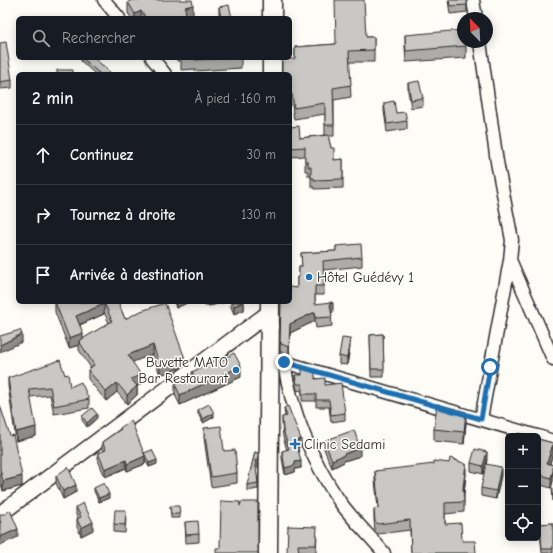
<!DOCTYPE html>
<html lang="fr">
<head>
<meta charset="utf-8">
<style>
	body { margin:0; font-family:"Comic Neue",sans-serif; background:#20242c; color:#f1f3f6 }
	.controls { position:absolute; right:12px; bottom:12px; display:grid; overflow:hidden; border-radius:6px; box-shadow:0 2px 10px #0003 }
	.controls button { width:36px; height:36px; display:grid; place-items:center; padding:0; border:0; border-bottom:1px solid #363941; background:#171b24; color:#f1f3f6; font:20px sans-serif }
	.compass { position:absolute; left:457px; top:12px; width:36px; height:36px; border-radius:50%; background:#171b24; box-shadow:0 2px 10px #0003; rotate:336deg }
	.stop { position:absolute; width:12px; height:12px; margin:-9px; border:3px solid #1f6fb2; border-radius:50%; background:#fff }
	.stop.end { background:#1f6fb2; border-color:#fff; box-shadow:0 1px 4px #0008 }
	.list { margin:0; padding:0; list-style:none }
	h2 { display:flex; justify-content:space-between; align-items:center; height:52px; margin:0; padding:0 16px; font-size:17px }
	h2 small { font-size:13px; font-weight:400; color:#9ea1a6 }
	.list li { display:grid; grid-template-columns:26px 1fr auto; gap:12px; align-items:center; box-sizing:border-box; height:60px; padding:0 16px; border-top:1px solid #363941 }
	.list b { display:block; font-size:15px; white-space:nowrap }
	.list em { font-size:13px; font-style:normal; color:#9ea1a6 }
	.icon { flex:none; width:22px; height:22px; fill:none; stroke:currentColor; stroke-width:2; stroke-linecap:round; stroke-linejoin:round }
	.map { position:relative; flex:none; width:553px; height:553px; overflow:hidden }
	.search { position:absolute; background:#171b24; box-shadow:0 2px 10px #0003; left:16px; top:16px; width:276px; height:44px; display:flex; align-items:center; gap:10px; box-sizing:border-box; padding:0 14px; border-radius:6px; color:#9ea1a6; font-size:15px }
	.panel { position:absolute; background:#171b24; box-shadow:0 2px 10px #0003; left:16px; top:72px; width:276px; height:232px; border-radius:6px }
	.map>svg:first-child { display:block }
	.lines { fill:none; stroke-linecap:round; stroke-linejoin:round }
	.minor-casing { stroke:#2b2b2b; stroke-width:15 }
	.tertiary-casing { stroke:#2b2b2b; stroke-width:18 }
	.secondary-casing { stroke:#2b2b2b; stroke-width:21 }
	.minor { stroke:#fdfcf7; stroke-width:12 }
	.tertiary { stroke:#fdfcf7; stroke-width:15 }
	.secondary { stroke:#fdfcf7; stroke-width:18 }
	.wall { fill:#adaca9; stroke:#2b2b2b; fill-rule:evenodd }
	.shaded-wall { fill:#8d8c89; stroke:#2b2b2b }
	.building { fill:#c9c8c4; stroke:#2b2b2b }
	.route { stroke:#1f6fb2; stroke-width:5 }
	.poi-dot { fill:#1f6fb2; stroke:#fdfcf7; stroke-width:1.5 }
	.labels { text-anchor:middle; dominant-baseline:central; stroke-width:3; stroke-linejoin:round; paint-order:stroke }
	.poi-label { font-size:14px; fill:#2b2b2b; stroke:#fdfcf7; text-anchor:start }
</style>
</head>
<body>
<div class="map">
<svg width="553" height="553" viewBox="0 0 553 553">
	<rect width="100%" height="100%" fill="#fdfcf7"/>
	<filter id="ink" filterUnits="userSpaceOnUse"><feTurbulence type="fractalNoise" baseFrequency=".025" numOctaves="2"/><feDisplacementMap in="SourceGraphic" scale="8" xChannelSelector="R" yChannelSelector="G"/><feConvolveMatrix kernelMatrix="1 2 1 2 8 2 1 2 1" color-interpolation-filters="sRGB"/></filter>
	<g filter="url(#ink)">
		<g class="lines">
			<defs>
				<path id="minor" d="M104,0L119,18
					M473,0L476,18
					M480,42L497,162L512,240L510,260L481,419
					M152,58L165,74
					M510,260L553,359
					M270,358L537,436
					M284,362C291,411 312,461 340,502C353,520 370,536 384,553
					M538,436L553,441"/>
				<path id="tertiary" d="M0,514L270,312"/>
				<path id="secondary" d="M272,18V0
					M272,74V58
					M268,553L270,302"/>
			</defs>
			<!-- minor casing -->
			<use href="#minor" class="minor-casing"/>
			<!-- tertiary casing -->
			<use href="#tertiary" class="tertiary-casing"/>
			<!-- secondary casing -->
			<use href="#secondary" class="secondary-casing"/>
			<!-- minor -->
			<use href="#minor" class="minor"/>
			<!-- tertiary -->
			<use href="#tertiary" class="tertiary"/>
			<!-- secondary -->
			<use href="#secondary" class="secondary"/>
		</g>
		<!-- wall -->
		<path class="wall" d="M448,0H467V12L450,14Z
			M128,2L193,16L186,17V18H131L128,13Z
			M219,7L232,18H219Z
			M405,35L466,46V58L406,62L405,47Z
			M366,37H374V62H349L351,97L334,100V136H328L334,160L343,159V188L314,189V187H311V176H308V171H305V156L290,157V127L300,138L325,135V114L294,119L292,105H290V74L295,59V47L336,44Z
			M0,43L12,80V88L0,89Z
			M81,58H94L110,74H95L81,61Z
			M177,58H241V68L195,71V69L181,70V61H177Z
			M408,83L423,98V106L411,108L408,91Z
			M384,103L407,121V129L387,132L384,111Z
			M336,246L362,257V266L324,270V295H315V304L333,312L331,313L332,326L316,328L315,321L290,333L289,356L281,353V351H280L281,302L297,288V277H299V267H302L301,253L336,251Z
			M55,302H118L125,319L184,365L180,368L160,375L153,354L132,362L141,384L137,386V395L127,404L117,392L106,401L88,379V370L91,368L79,350V345L69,348L55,312ZM104,312L109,323L83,339L80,325L104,314Z
			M174,302H189L176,308Z
			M204,302H226L209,306H205Z
			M231,302H244V310L234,314L231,307Z
			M383,334L384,377H371L370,335Z
			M350,347L347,365L339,364V356Z
			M217,363L241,377L180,405L175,395V384L192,376V372Z
			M65,375L70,387L89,399V408L54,414L50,395L30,397L36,436L16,441L8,386V378Z
			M295,375L315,379L325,385L345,413V420L331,422L329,407H316V401H302V391L297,390L295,382Z
			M0,405L22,486L3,491L0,480Z
			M284,408L301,446L298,447L301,468L295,469V472L285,475L282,458V451L287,450L283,437L282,424V417H285Z
			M198,410L214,417L203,423L198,414Z
			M82,416L97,418L87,427L82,420Z
			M466,423L464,444L434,441V429Z
			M120,428L144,454L157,464L149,467L145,459V464L127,471L126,468L105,477L98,460V453L103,451L102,449V442L120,429Z
			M204,428L224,451L237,473V483L211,487L204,438Z
			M538,439L553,443V452L550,464L553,465V481L551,488L538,484Z
			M324,441L360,456L344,461V462L332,468L324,449Z
			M255,452L258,453V468L255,467L258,483V489L247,491V485Z
			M487,460L483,474L471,471V463Z
			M375,471L466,474L464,495V512L445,514V524L462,541L476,553H411L410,530L378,534L375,532L374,519V509L378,508L375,481Z
			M501,475L496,499L481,496V488Z
			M56,476L76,492L63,499L56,483Z
			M94,488L109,498L99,502L94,491Z
			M170,506L180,514V518H171Z
			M76,507L93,530L81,536L77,527V519H78L76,515Z
			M126,518L125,533L114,532V524Z
			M185,522L199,534V542L186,543Z
			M553,523V553H542L540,532V524Z
			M288,526L317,535L316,553L299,552Z"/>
		<!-- shaded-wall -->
		<path class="shaded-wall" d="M193,5V16L186,17V18H176L185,7Z
			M141,11V18H135V14Z
			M176,302H189L176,308Z
			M209,302H226L209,306Z
			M244,302V310L234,314V306Z
			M333,303V312L330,313V304Z
			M104,304V314L76,326V316Z
			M315,312V321L290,333L289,356L290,324Z
			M83,333V343L79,341V345L69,348V338Z
			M22,334V342L0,352V345Z
			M350,339V347L347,365V358Z
			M153,345V354L128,364V355Z
			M184,356V365L180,368L160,375V366Z
			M241,366V377L180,405V395Z
			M141,375V384L131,388V379Z
			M117,383V392L106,401V392Z
			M137,386V395L127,404V395Z
			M466,412V423L464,444V432Z
			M214,413V417L203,423V419Z
			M97,414V418L87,427V423Z
			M36,427V436L16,441V432Z
			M301,439V446L296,448V441Z
			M553,443V452L547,473V463Z
			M360,448V456L344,461V462L332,468V460L344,454Z
			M487,452V460L483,474V466Z
			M145,456V464L127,471V464Z
			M126,460V468L105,477V469Z
			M157,460V464L149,467V463Z
			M301,461V468L295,469V472L285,475V468L295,462Z
			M466,464V474L463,499V488Z
			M501,467V475L496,499V491Z
			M553,471V481L551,488V478Z
			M22,476V486L3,491V481Z
			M76,485V492L63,499V491Z
			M109,494V498L99,502V498Z
			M93,522V530L81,536V528Z
			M18,529V537L0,545V537Z"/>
		<!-- building -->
		<path class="building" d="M133,0H192L193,5L185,7L186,16L176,18H146L141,11L135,14L128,2Z
			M335,0H364L366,37H374V50L349,51L351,85L333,88L334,125H325V103L294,108L292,94H290V74H282V59H295V47L336,44Z
			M449,0H467V5L450,6Z
			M229,5L232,18H221L219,7Z
			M463,30V42H466V46L406,51L405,35Z
			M6,42L12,80L0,82V43Z
			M82,58H94L110,72L108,74H100Z
			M181,58H228L195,60V58L181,59Z
			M57,70H73V74H57Z
			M419,81L423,98L411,100L408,83Z
			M394,101L396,113L405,112L407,121L387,124L384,103Z
			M299,126L300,138L328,135L331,148H334V160L343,159V179L314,180V178H311V167H308V162H305V147L290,148V127Z
			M361,244L362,257L323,261L324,286H315V304L332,302L333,303L330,304L332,317L316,318L315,312L290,324L289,347L281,344V342H280L281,302H290V287L297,288V277H299V267H302L301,253L336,251V246Z
			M55,302H103L104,304L76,316L83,333L69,338Z
			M104,302H118L125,319L141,311L165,303L184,356L180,359L160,366L153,345L128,355L141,375L131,379L137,386L127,395L117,383L106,392L88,370L94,365L79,341L112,321Z
			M232,302H243L234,306Z
			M20,330L22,334L0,345V336Z
			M383,334L384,369H371L370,335Z
			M342,338L350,339L347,358L339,356Z
			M234,353L241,366L180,395L175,384L194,375L192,372L215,360L217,363Z
			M60,360L65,375L68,374L70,387L81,382L89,399L54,406L50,387L29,389L36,427L16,432L8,378Z
			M302,368L315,372V379L325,378V385L341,383L345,413L331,415L329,400H316V394H302V384H297L295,375H302Z
			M209,404L214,413L203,419L198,410Z
			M437,404L466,412L464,432L434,429Z
			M0,405L10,436L13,435L22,476L3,481L0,469Z
			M288,406L301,439L296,441L301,461L295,462V465L285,468L282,451L289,449L283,430L282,417L287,416L284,408Z
			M92,408L97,414L87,423L82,416Z
			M131,420L145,456L127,464L126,460L105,469L98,453L106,450L102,442L121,429L120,428Z
			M221,426L224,451L235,450L237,473L211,477L204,428Z
			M354,430L360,448L344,454V455L332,460L324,441Z
			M518,433L529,436H517Z
			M538,439L553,443L547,463L553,465V471L551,478L538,474Z
			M475,449L487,452L483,466L471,463Z
			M152,450L157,460L149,463L144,453Z
			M255,452L258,453V461L255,460L258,483L247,485Z
			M450,458L466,464L463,488L464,502L445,503V524L461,523L462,541H475L476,553H411L410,520L378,524L375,521L374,509L379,508L375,471L434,464V461L449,463Z
			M486,464L501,467L496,491L481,488Z
			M68,467L76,485L63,491L56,476Z
			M104,483L109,494L99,498L94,488Z
			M552,488H553V501Z
			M221,501L240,502V506L241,502H258V553H216V548H220Z
			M83,503L93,522L81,528L77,519L81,517L76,507Z
			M170,506H179L180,514H171Z
			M10,510L18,529L0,537V523L1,522L0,520V514H5Z
			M115,510H126L125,525L114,524Z
			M198,521L199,534L186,535L185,522Z
			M553,523V549H542L540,524Z
			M288,526L317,527L316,545H298L299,553H287Z"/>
	</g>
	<g class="lines" filter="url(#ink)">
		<!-- route -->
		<path class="route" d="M284,362L481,419L490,367"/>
	</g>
	<!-- markers -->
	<g class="poi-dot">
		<circle cx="309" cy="277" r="4"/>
		<circle cx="236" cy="370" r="4"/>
		<path d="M293 438h4v4h4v4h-4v4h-4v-4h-4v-4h4z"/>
	</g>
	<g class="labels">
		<!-- poi labels -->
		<g class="poi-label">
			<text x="317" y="277">Hôtel Guédévy 1</text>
			<text x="228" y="362" text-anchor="end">Buvette MATO<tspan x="228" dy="16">Bar Restaurant</tspan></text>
			<text x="304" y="444">Clinic Sedami</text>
		</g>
	</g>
</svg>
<div class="controls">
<button>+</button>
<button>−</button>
<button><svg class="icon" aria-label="locate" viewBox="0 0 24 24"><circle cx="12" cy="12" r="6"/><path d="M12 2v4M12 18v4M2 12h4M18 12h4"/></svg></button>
</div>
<svg class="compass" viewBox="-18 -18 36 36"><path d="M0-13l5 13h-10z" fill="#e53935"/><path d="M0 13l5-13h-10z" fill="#9ea1a6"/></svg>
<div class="stop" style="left:490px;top:367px"></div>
<div class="stop end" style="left:284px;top:362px"></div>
<div class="search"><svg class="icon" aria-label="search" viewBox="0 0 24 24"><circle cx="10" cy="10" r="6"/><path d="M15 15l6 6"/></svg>Rechercher</div>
<section class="panel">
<h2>2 min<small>À pied · 160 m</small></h2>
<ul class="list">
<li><svg class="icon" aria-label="ahead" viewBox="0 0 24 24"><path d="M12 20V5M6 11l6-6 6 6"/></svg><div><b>Continuez</b></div><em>30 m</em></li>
<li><svg class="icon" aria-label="right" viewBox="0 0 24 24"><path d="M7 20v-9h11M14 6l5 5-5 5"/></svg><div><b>Tournez à droite</b></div><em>130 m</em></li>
<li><svg class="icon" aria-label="arrive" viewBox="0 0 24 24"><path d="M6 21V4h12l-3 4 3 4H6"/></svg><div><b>Arrivée à destination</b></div></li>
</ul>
</section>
</div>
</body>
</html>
